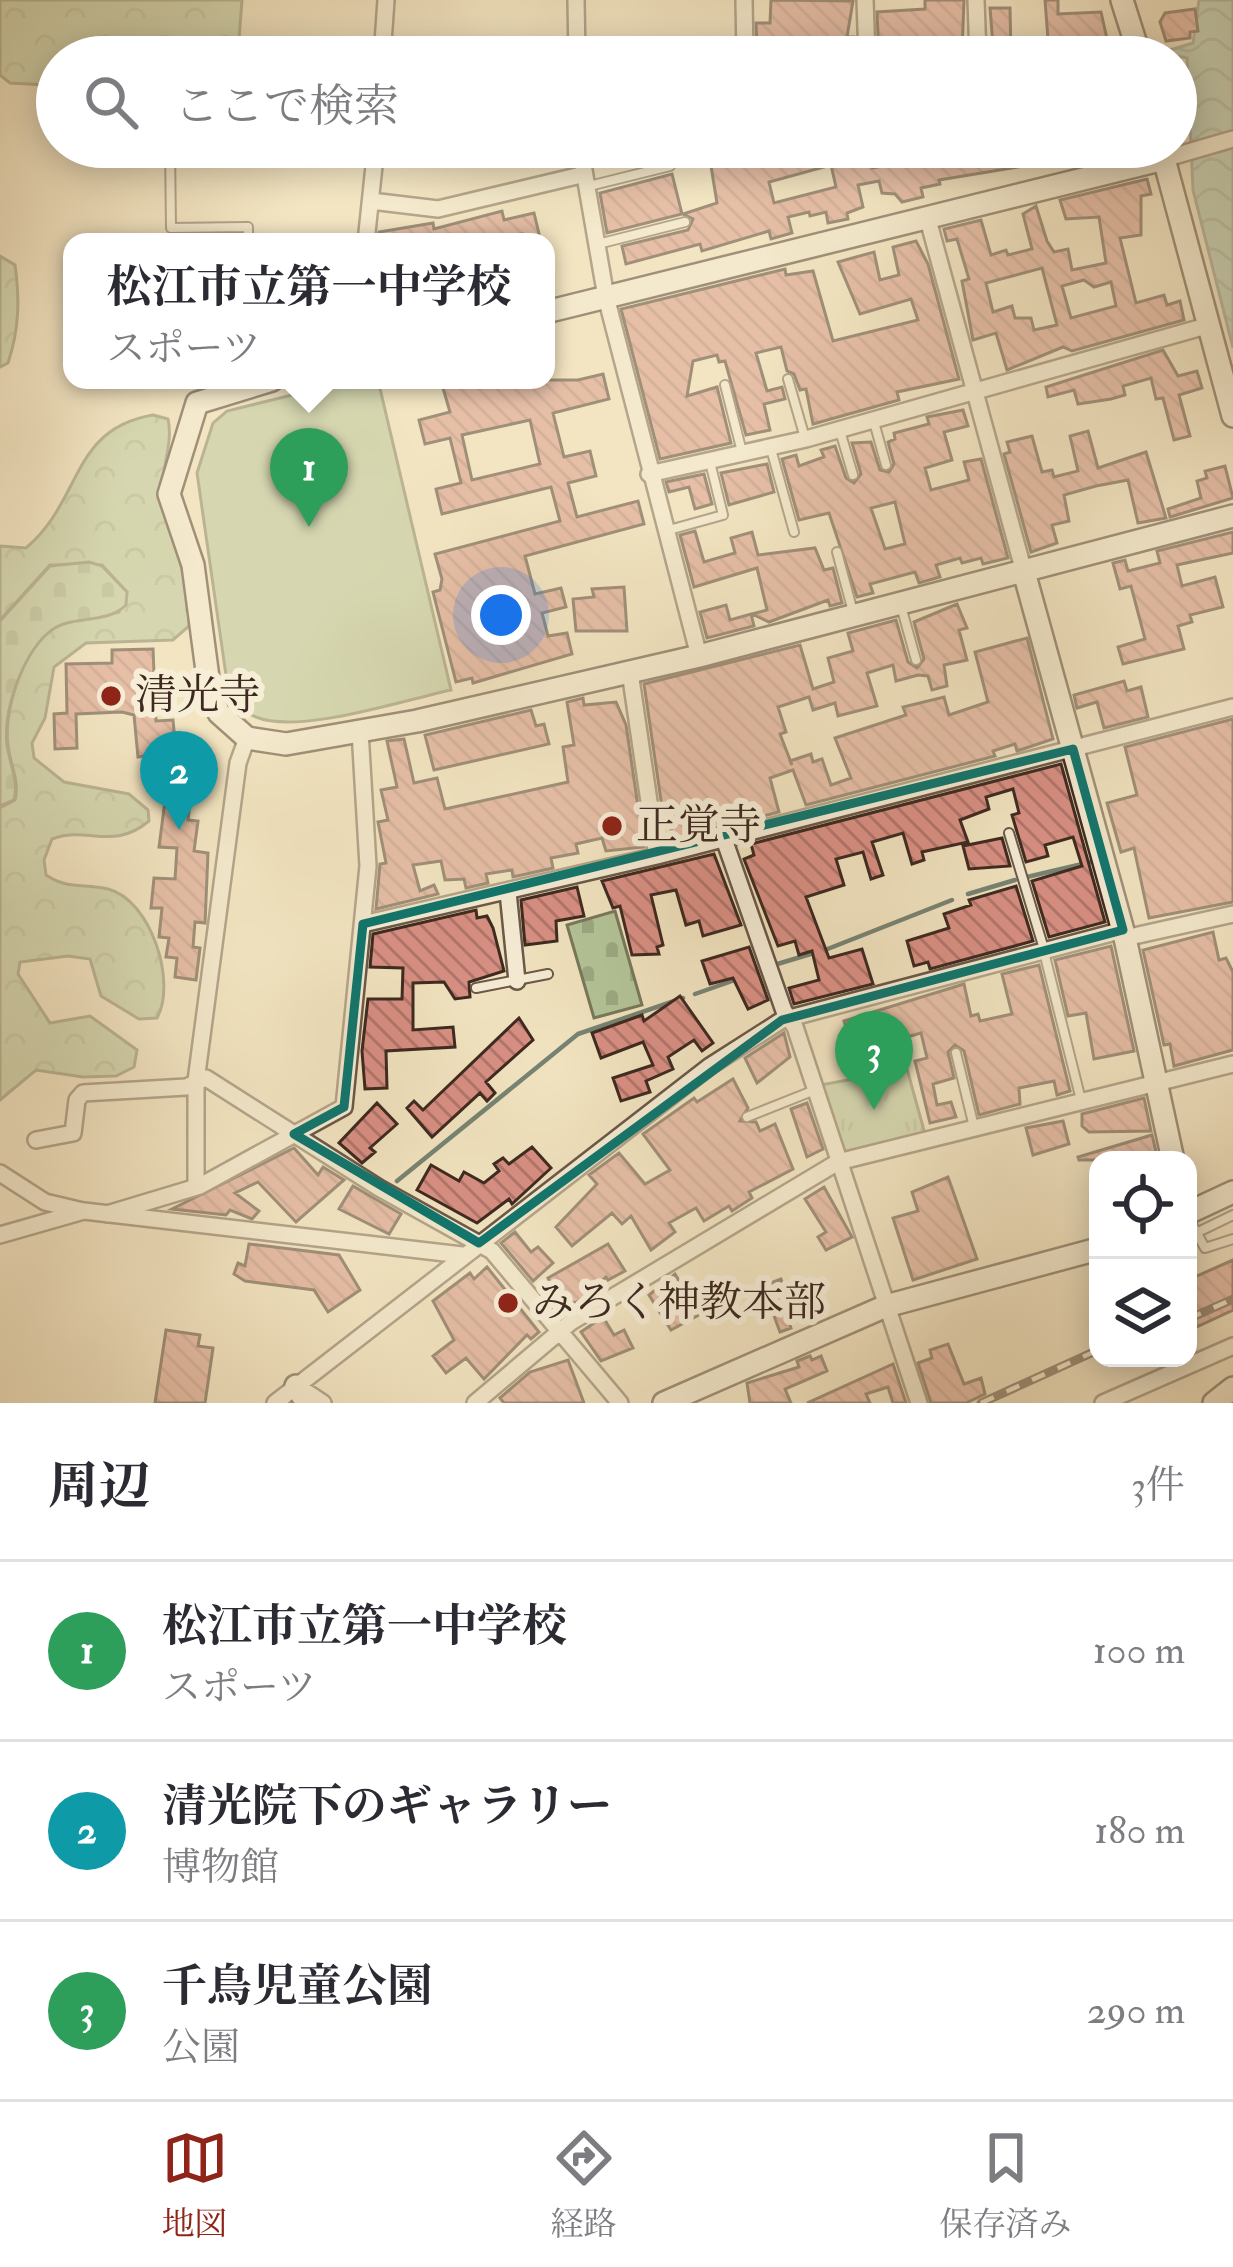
<!DOCTYPE html>
<html lang="ja">
<head>
<meta charset="utf-8">
<style>
	body { margin:0; font-family:"IM FELL Double Pica","Noto Serif JP",serif; background:#f7f7f7; color:#2b2b33 }
	.controls { position:absolute; right:36px; bottom:36px; display:grid; overflow:hidden; border-radius:24px; box-shadow:0 6px 30px #0003 }
	.controls button { width:108px; height:108px; display:grid; place-items:center; padding:0; border:0; border-bottom:3px solid #e1e1e2; background:#fff; color:#2b2b33; font:60px sans-serif }
	.you { position:absolute; left:501px; top:615px; width:42px; height:42px; margin:-30px; border:9px solid #fff; border-radius:50%; background:#1a73e8; box-shadow:0 0 0 18px #1a73e833 }
	.badge { display:grid; place-items:center; width:78px; height:78px; border-radius:50%; background:#8f2418; color:#fff; font-size:39px; font-weight:700 }
	.pin { position:absolute; translate:-50% -99px; filter:drop-shadow(0 3px 6px #0008) }
	.pin::after { content:''; position:absolute; top:63px; width:42px; height:36px; background:inherit; clip-path:polygon(0 0,100% 0,50% 100%) }
	.popup { position:absolute; left:63px; top:233px; width:492px; height:156px; box-sizing:border-box; display:grid; place-content:center; border-radius:24px; background:#fff; filter:drop-shadow(0 3px 9px #0005); font-size:39px; white-space:nowrap; color:#7c7c81 }
	.popup b { font-size:45px; color:#2b2b33 }
	.popup::after { content:''; position:absolute; left:50%; top:100%; margin-left:-24px; border:24px solid transparent; border-top-color:#fff }
	.list { margin:0; padding:0; list-style:none }
	h2 { display:flex; justify-content:space-between; align-items:center; height:156px; margin:0; padding:0 48px; font-size:51px }
	h2 small { font-size:39px; font-weight:400; color:#7c7c81 }
	.list li { display:grid; grid-template-columns:78px 1fr auto; gap:36px; align-items:center; box-sizing:border-box; height:180px; padding:0 48px; border-top:3px solid #e1e1e2 }
	.list b { display:block; font-size:45px; white-space:nowrap }
	.list p { margin:0; font-size:39px; white-space:nowrap; color:#7c7c81 }
	.list em { font-size:39px; font-style:normal; color:#7c7c81 }
	.icon { flex:none; width:66px; height:66px; fill:none; stroke:currentColor; stroke-width:2; stroke-linecap:round; stroke-linejoin:round }
	.map { position:relative; flex:none; width:1233px; height:1403px; overflow:hidden }
	.search { position:absolute; background:#fff; box-shadow:0 6px 30px #0003; left:36px; right:36px; top:36px; height:132px; display:flex; align-items:center; gap:30px; box-sizing:border-box; padding:0 42px; border-radius:66px; color:#7c7c81; font-size:45px }
	.sheet { height:696px; background:#fff }
	nav { display:flex; justify-content:space-around; align-items:center; box-sizing:border-box; height:168px; border-top:3px solid #e1e1e2; background:#fff; font-size:33px; color:#7c7c81 }
	nav a { display:grid; justify-items:center; gap:6px }
	nav .on { color:#8f2418 }
	.map>svg:first-child { display:block }
	.grass { fill:url(#grass-tufts); stroke:#78785c; stroke-width:3 }
	.forest { fill:url(#forest-crowns); stroke:#78785c; stroke-width:3 }
	.cemetery { fill:url(#cemetery-stones); stroke:#78785c; stroke-width:3 }
	.pitch { fill:#b4c699; stroke:#78785c; stroke-width:3 }
	.water { fill:url(#water-waves); stroke:#778474; stroke-width:3 }
	.lines { fill:none; stroke-linecap:round; stroke-linejoin:round }
	.stream { stroke:#778474; stroke-width:4.5 }
	.building { fill:url(#building-back-hatch); stroke:#3d2920; stroke-width:3; fill-rule:evenodd }
	.lane-casing { stroke:#6a5848; stroke-width:12 }
	.street-casing { stroke:#6a5848; stroke-width:20 }
	.secondary-casing { stroke:#3d2920; stroke-width:26 }
	.lane { stroke:#f7eed7; stroke-width:8 }
	.street { stroke:#f7eed7; stroke-width:15 }
	.secondary { stroke:#f7eed7; stroke-width:21 }
	.rail-casing { stroke:#3d2920; stroke-width:9 }
	.rail { stroke:#f7eed7; stroke-width:4.5; stroke-dasharray:14; stroke-linecap:butt }
	.marked { fill:none; stroke:#0f766e; stroke-width:9; stroke-linejoin:round }
	.poi-dot { fill:#8f2418; stroke:#f7eed7; stroke-width:4.5 }
	.labels { text-anchor:middle; dominant-baseline:central; stroke-width:12; stroke-linejoin:round; paint-order:stroke }
	.poi-label { font-size:42px; fill:#3d2920; stroke:#f7eed7; text-anchor:start }
</style>
</head>
<body>
<div class="map">
<svg width="1233" height="1403" viewBox="0 0 1233 1403">
	<defs>
		<pattern id="grass-tufts" width="24" height="20" patternUnits="userSpaceOnUse" patternTransform="scale(3)"><rect width="24" height="20" fill="#b4c699"/><path d="M3 7l-1-3M5 7V3M7 7l1-3M15 17l-1-3M17 17v-4M19 17l1-3" fill="none" stroke="#9caa84"/></pattern>
		<pattern id="forest-crowns" width="20" height="18" patternUnits="userSpaceOnUse" patternTransform="scale(3)"><rect width="20" height="18" fill="#b4c699"/><path d="M2 6a3 3 0 1 1 6 0M12 15a3 3 0 1 1 6 0" fill="none" stroke="#9caa84"/></pattern>
		<pattern id="cemetery-stones" width="16" height="16" patternUnits="userSpaceOnUse" patternTransform="scale(3)"><rect width="16" height="16" fill="#b4c699"/><path d="M2 7V4a2 2 0 0 1 4 0v3zM10 15v-3a2 2 0 0 1 4 0v3z" fill="#9caa84"/></pattern>
		<pattern id="water-waves" width="16" height="10" patternUnits="userSpaceOnUse" patternTransform="scale(3)"><rect width="16" height="10" fill="#9dc0ac"/><path d="M0 5q4-4 8 0t8 0" fill="none" stroke="#819c8c"/></pattern>
		<pattern id="building-back-hatch" width="6" height="6" patternUnits="userSpaceOnUse" patternTransform="scale(3)"><rect width="6" height="6" fill="#da9085"/><path d="M-1 5l2 2M0 0l6 6M5-1l2 2" fill="none" stroke="#b2766c"/></pattern>
	</defs>
	<rect width="100%" height="100%" fill="#f3e5c2"/>
	<filter id="stains"><feTurbulence type="fractalNoise" baseFrequency=".00167" numOctaves="4"/><feColorMatrix values="0 0 0 0 .2 0 0 0 0 .09 0 0 0 0 .02 0 0 0 .5 -.17"/></filter>
	<radialGradient id="worn" r=".72"><stop offset=".6" stop-color="#630" stop-opacity="0"/><stop offset="1" stop-color="#630" stop-opacity=".3"/></radialGradient>
	<!-- grass -->
	<path class="grass" d="M907,1069L925,1134L850,1153L842,1149L821,1085Z"/>
	<!-- forest -->
	<path class="forest" d="M0,0H242L239,39L232,57H57V98L47,85L10,83L0,75Z
		M0,256L15,265C20,300 19,330 8,363L0,367Z
		M153,415L168,419C174,445 159,470 164,495C172,542 189,575 189,626L173,640L86,643L54,667L45,718L32,743L34,758L64,782L129,794L148,810L149,821C112,852 87,825 52,839L44,860L46,875C68,890 84,883 108,889C151,900 177,982 157,1018L139,1019L101,996L90,959L68,956L20,962L18,974L50,1023L90,1016L137,1050L134,1067L116,1076L83,1077L36,1070L0,1100V808L15,800C20,781 10,765 8,745C3,709 25,636 64,623C81,618 102,617 119,612L127,592L102,565H50L0,620V546L26,548C83,500 70,429 153,415Z"/>
	<!-- cemetery -->
	<path class="cemetery" d="M89,562L102,566L127,592L126,605C105,626 70,613 48,633C22,656 3,711 7,745C10,765 19,781 14,800L0,806V621L50,566Z
		M615,911L642,1005L594,1018L567,925Z"/>
	<!-- pitch -->
	<path class="pitch" d="M353,380H378L451,690C404,700 299,735 256,717C239,711 234,698 227,682L197,473L213,423L227,411Z"/>
	<!-- water -->
	<path class="water" d="M1199,0H1233V348L1193,190L1187,58L1160,53L1193,43Z"/>
	<g class="lines">
		<!-- stream -->
		<path class="stream" d="M1027,877L1095,861
			M968,894L1015,880
			M825,950L952,900
			M774,965L814,953
			M695,994L735,980
			M397,1181L578,1034L683,998"/>
	</g>
	<!-- building -->
	<path class="building" d="M771,0L853,1L847,37H854L855,50L820,57V44L757,46L756,23H770Z
		M925,0H964L962,52L879,57L877,12L925,9Z
		M1045,0H1058V14L1101,12L1109,48L1073,57L1069,50L1049,52Z
		M990,8H1010L1011,57H994Z
		M1195,9L1198,31L1190,32V38L1166,41L1160,22L1165,13Z
		M806,147H863L872,168L897,163L893,147H913L916,159L938,156L937,147H1018L1024,166L939,180L940,184L921,188L923,197L902,202L895,194L882,193L879,181L858,185L863,207L847,213L848,219L828,223L826,212L810,216L809,212L788,217L792,233L771,239L769,231L702,251L700,244L626,264L622,246L688,230L693,219L683,214L717,203L710,160L754,149L755,155ZM831,165L836,187L774,203L769,182Z
		M672,174L682,214L607,233L600,193Z
		M1147,179L1151,194L1141,196V235L1120,238L1136,303L1164,295L1167,305L1180,301L1184,320L1072,351L1063,347L1007,370L996,333L973,340L962,281L969,279L957,239L947,241L944,229L981,220L991,255L1006,250L1008,255L1032,249L1023,214L1036,206L1047,241L1054,252L1068,249L1072,270L1106,263L1099,217L1066,219L1060,200ZM1042,268L1057,325L1034,330L1031,318H1015L1012,306L993,312L986,283ZM1084,280L1094,287L1111,282L1116,306L1071,318L1062,286Z
		M502,211L504,220L534,213L541,242H524L522,234L477,242H378L379,232L433,223L434,229Z
		M916,241L928,264L959,379L897,392L899,400L813,424L806,389L800,390L794,374L787,371L781,347L756,353L767,391L782,387L785,399L764,404L770,430L746,435L725,361L719,362L717,355L693,361L687,396L717,387L731,443L660,459L621,309L785,269L786,275L813,271L833,341L918,320L911,299L860,314L838,262L874,252L880,280L899,275L893,247Z
		M1163,350L1178,376L1197,371L1202,388L1179,395L1190,436L1174,440L1163,398L1156,399L1151,378L1123,386L1125,395L1111,399L1078,404L1074,390L1048,397L1046,387Z
		M603,374L609,399L553,413L564,457L590,451L596,476L568,483L577,517L638,501L644,524L525,556L535,594L561,588L566,607L542,613L548,636L567,633L572,654L473,683L472,678L456,682L433,592L440,590L442,579L435,554L560,521L551,487L442,514L436,489L461,483L450,438L425,444L419,420L450,412L443,388L476,380H578ZM530,420L540,464L472,480L462,435Z
		M963,410L968,426L944,432L952,460L925,468L931,490L969,480L964,462L981,459L1008,558L983,564L981,558L962,563L960,558L936,565L940,577L919,583L915,572L870,584L873,593L857,597L829,513L799,520L782,459L796,455L799,466L824,457L821,450L835,446L846,478L854,483L861,474L852,443L871,442L880,470L889,472L894,464L888,442L895,439L894,433L929,424L927,417ZM895,502L905,544L885,549L871,508Z
		M1088,431L1098,468L1146,452L1166,518L1138,523L1128,480L1096,486L1064,495L1069,521L1052,525L1057,543L1031,552L1004,454L1010,452L1007,442L1032,436L1042,472L1052,470L1054,477L1078,471L1070,436Z
		M767,464L774,492L729,505L721,473Z
		M1225,466L1233,498L1170,517L1168,509L1201,498L1197,481L1207,478L1205,471Z
		M704,474L712,504L695,509L689,487L669,492L666,482Z
		M695,531L704,562L735,553L731,538L752,532L758,555L815,548L824,570L833,568L842,603L830,606L828,600L769,622L752,614L767,610L757,568L694,587L680,535Z
		M1233,532V553L1177,565L1182,586L1215,577L1223,607L1190,615L1192,622L1178,626L1184,649L1123,664L1118,647L1145,639L1131,586L1120,589L1113,563L1125,560L1128,571L1160,563L1157,551Z
		M624,587L627,631H576L573,599L594,597L592,589Z
		M957,604L967,628L959,630L967,660L944,665L947,686L932,690L928,676L918,675L896,681L893,665L867,673L877,706L838,716L835,703L813,710L809,697L778,707L786,732L780,734L792,765L790,761L811,754L813,762L822,759L831,785L851,778L835,738L906,715L903,707L944,697L949,715L988,702L975,652L1027,638L1053,739L1017,751L1015,744L993,751L995,756L806,805L793,770L770,778L779,812L673,839L668,813L663,814L644,684L800,645L813,689L834,682L828,658L853,651L848,633L896,620L908,662L917,668L924,659L914,622Z
		M726,605L730,620L751,614L754,626L707,638L700,612Z
		M153,649L156,721L173,720L176,751L138,757L134,715L122,712L76,714L77,748L55,749L54,714L67,713L66,664L112,663V650Z
		M1124,681L1127,691L1141,687L1148,717L1104,728L1097,702L1077,708L1074,695Z
		M583,698L584,705L616,702L626,725L644,847L606,851L602,838L576,844L578,853L551,858L553,868L513,877L512,870L486,874L488,883L466,888L464,879L445,880L441,861L413,865L420,891L434,885L438,894L376,909L380,864L386,863L378,822L388,820L381,790L397,787L387,741L404,739L414,783L437,778L445,809L568,782L563,747L574,745L567,702Z
		M531,710L536,726L544,724L549,744L434,770L425,735Z
		M1233,719V902L1149,918L1134,848L1121,852L1107,803L1137,795L1125,747Z
		M1061,764L1105,922L1049,937L1032,881L1082,866L1073,837L1045,845L1048,856L1026,862L1012,815L1019,813L1013,789L986,797L989,809L960,820L968,842L922,852L924,860L912,864L903,833L872,842L883,875L871,879L863,852L836,859L844,885L806,897L829,958L862,949L873,984L794,1004L789,988L819,980L812,951L799,955L795,941L778,946L744,859L754,855L751,844Z
		M165,801L190,804L188,820L198,821L194,851L208,853L205,923L195,922L193,947L200,948L196,980L175,977L177,958L166,957L169,938L159,937L162,908H151L154,878L175,879L177,848L159,847Z
		M1002,838L1010,866L969,869L963,846Z
		M714,854L741,925L703,936L699,921L686,925L676,890L651,895L663,945L657,947L659,954L632,955L620,906L613,908L602,881Z
		M1016,886L1033,941L930,969L928,962L914,966L907,941L949,928L944,914L971,905L969,900Z
		M577,887L584,916L556,921L557,941L525,945L521,900Z
		M476,910L477,918L487,916L493,928L504,971L469,982L470,997L455,999L444,982L413,983V1030L453,1027L455,1047L386,1051L387,1088L365,1089L362,1051L368,999H402L403,968L370,967L373,934Z
		M1213,932L1219,960L1226,958L1233,972V1050L1174,1066L1170,1044L1164,1045L1143,950Z
		M1111,946L1134,1051L1094,1059L1086,1013L1068,1016L1055,960Z
		M749,947L768,1000L748,1009L733,978L710,984L702,961Z
		M1039,965L1070,1091L1057,1095L1054,1081L1019,1088L1020,1104L979,1115L964,1051L955,1045L948,1052L954,1078L933,1084L937,1105L951,1102L956,1117L930,1123L915,1061L927,1058L921,1033L897,1040L903,1061L853,1075L848,1059L855,1057L844,1021L964,984L971,1016L978,1014L980,1021L1012,1014L1002,974Z
		M680,996L713,1043L702,1051L694,1040L668,1057L673,1069L646,1081L650,1092L621,1101L613,1078L653,1065L643,1042L601,1058L592,1033L642,1015L644,1021Z
		M519,1018L533,1040L486,1082L495,1093L487,1101L480,1093L432,1137L407,1108L414,1101L423,1110Z
		M784,1033L790,1057L757,1083L745,1058Z
		M733,1079L748,1108L740,1121L756,1122L760,1131L775,1124L793,1169L749,1192L752,1198L732,1211L729,1206L704,1221L696,1208L669,1223L675,1232L651,1250L631,1216L622,1224L612,1213L572,1246L556,1227L597,1184L589,1175L619,1153L645,1184L670,1170L643,1134L694,1098L697,1102Z
		M1144,1098L1151,1131L1089,1132L1082,1126V1114Z
		M377,1103L397,1124L370,1148L375,1152L362,1163L339,1143Z
		M807,1103L823,1149L807,1157L791,1109Z
		M1063,1121L1069,1144L1033,1155L1026,1128Z
		M1152,1135L1158,1160H1079L1078,1157Z
		M532,1147L551,1168L512,1204L509,1199L477,1223L417,1190L431,1165L459,1181L464,1172L484,1183L499,1171L494,1164L503,1158L509,1164Z
		M294,1148L318,1175L323,1167L344,1180L296,1222L258,1182L235,1193L259,1211L252,1219L230,1210L226,1215L172,1209Z
		M948,1177L977,1259L913,1280L893,1218L918,1211L912,1192Z
		M353,1186L401,1214L389,1234L339,1209Z
		M824,1187L852,1237L826,1250L818,1237L826,1232L805,1199Z
		M515,1232L531,1252L538,1247L553,1263L533,1281L501,1243Z
		M249,1244L339,1255L360,1290L328,1312L314,1290L245,1281L234,1274L238,1263L245,1266Z
		M608,1244L625,1271L608,1280L606,1277L580,1301L564,1306L548,1278Z
		M1233,1260V1310L1188,1331V1280Z
		M487,1267L539,1332L531,1339L527,1335L484,1379L466,1358L446,1373L433,1356L454,1340L433,1301L470,1273L474,1279Z
		M675,1274L692,1302L702,1297L710,1309L671,1330L649,1295Z
		M781,1279L792,1309L786,1312L791,1328L780,1332L763,1286Z
		M603,1317L614,1335L624,1330L633,1348L601,1361L581,1332Z
		M166,1330L200,1335L198,1346L213,1348L205,1403H155Z
		M948,1344L964,1384L981,1378L985,1394L966,1403H931L918,1363L932,1358L930,1350Z
		M810,1356L812,1360L821,1356L827,1371L785,1389L791,1403H750L747,1383L799,1367L797,1361Z
		M568,1360L584,1403H504L500,1398L530,1372Z
		M893,1364L906,1403H893L888,1387L866,1394L870,1403H807Z"/>
	<g class="lines">
		<defs>
			<path id="lane" d="M170,147L171,228L248,227V242
				M585,187L670,166
				M598,244L685,222
				M788,379L805,438
				M725,385L742,452
				M874,422L886,465
				M840,431L853,475
				M771,449L794,532
				M669,530L723,515L710,462
				M837,552L853,612
				M901,606L916,660
				M1009,833L1044,949
				M1044,952L1081,1100
				M476,988L548,974
				M956,1053L974,1127
				M747,1117L815,1090
				M1188,1217L1205,1248L1233,1239
				M1194,1234L1233,1215"/>
			<path id="street" d="M576,0L577,57
				M744,0L745,57
				M865,0L867,57
				M976,0L978,57
				M382,57L386,0
				M1116,57L1138,50
				M580,147L606,297L699,656
				M1164,159L1233,139
				M371,201L438,209L581,175
				M927,216L1024,572
				M366,242L376,147
				M649,474L806,439L1206,326
				M630,672L657,856
				M724,839L784,1011L795,1027L919,1403
				M508,892L517,981
				M363,924L657,856L1233,707
				M1125,938L1233,914
				M36,1140L73,1133L77,1100L83,1093L186,1087L206,1078L379,1188L492,1251L620,1403
				M0,1173L45,1202L83,1211
				M196,1187V1081L238,763L247,738
				M107,1214L200,1186L344,1107L368,866L360,731
				M0,1235L84,1211L462,1255
				M299,1387L323,1403
				M275,1403L710,1066L782,1020L1123,930
				M475,1403L571,1322L838,1162L1233,1064
				M1103,1403L1233,1346"/>
			<path id="secondary" d="M1122,0L1140,57
				M1164,159L1233,416
				M546,312L1164,159L1161,147
				M272,380L197,403L169,494L193,565L210,693L219,713L247,738L286,744L417,721L699,656L1233,516
				M1024,572L1125,938L1173,1160
				M1188,1213L1233,1192
				M296,1386L307,1403
				M664,1403L886,1306L1098,1249
				M1214,1403L1233,1388"/>
		</defs>
		<!-- lane casing -->
		<use href="#lane" class="lane-casing"/>
		<!-- street casing -->
		<use href="#street" class="street-casing"/>
		<!-- secondary casing -->
		<use href="#secondary" class="secondary-casing"/>
		<!-- lane -->
		<use href="#lane" class="lane"/>
		<!-- street -->
		<use href="#street" class="street"/>
		<!-- secondary -->
		<use href="#secondary" class="secondary"/>
		<defs>
			<path id="rail" d="M1188,1319L1233,1299
				M981,1403L1098,1350"/>
		</defs>
		<!-- rail casing -->
		<use href="#rail" class="rail-casing"/>
		<!-- rail -->
		<use href="#rail" class="rail"/>
	</g>
	<!-- marked area -->
	<path d="M0 0H1233V1403H0ZM1073,749L1123,930L782,1020L479,1243L294,1134L344,1107L363,924Z" fill="#f3e5c2" fill-opacity=".55" fill-rule="evenodd"/>
	<path class="marked" d="M1073,749L1123,930L782,1020L479,1243L294,1134L344,1107L363,924Z"/>
	<!-- markers -->
	<g class="poi-dot">
		<circle cx="111" cy="696" r="12"/>
		<circle cx="612" cy="826" r="12"/>
		<circle cx="508" cy="1303" r="12"/>
	</g>
	<g class="labels">
		<!-- poi labels -->
		<g class="poi-label">
			<text x="135" y="696">清光寺</text>
			<text x="636" y="826">正覚寺</text>
			<text x="532" y="1303">みろく神教本部</text>
		</g>
	</g>
	<rect width="100%" height="100%" filter="url(#stains)"/>
	<rect width="100%" height="100%" fill="url(#worn)"/>
</svg>
<div class="controls">
<button><svg class="icon" aria-label="locate" viewBox="0 0 24 24"><circle cx="12" cy="12" r="6"/><path d="M12 2v4M12 18v4M2 12h4M18 12h4"/></svg></button>
<button><svg class="icon" aria-label="layers" viewBox="0 0 24 24"><path d="M12 4l9 5-9 5-9-5zM3 14l9 5 9-5"/></svg></button>
</div>
<div class="you"></div>
<div class="pin badge" style="left:309px;top:527px;background:#2e9e5b">1</div>
<div class="popup"><b>松江市立第一中学校</b>スポーツ</div>
<div class="pin badge" style="left:179px;top:830px;background:#0f9aa8">2</div>
<div class="pin badge" style="left:874px;top:1110px;background:#2e9e5b">3</div>
<div class="search"><svg class="icon" aria-label="search" viewBox="0 0 24 24"><circle cx="10" cy="10" r="6"/><path d="M15 15l6 6"/></svg>ここで検索</div>
</div>
<section class="sheet">
<h2>周辺<small>3件</small></h2>
<ul class="list">
<li><span class="badge" style="background:#2e9e5b">1</span><div><b>松江市立第一中学校</b><p>スポーツ</p></div><em>100 m</em></li>
<li><span class="badge" style="background:#0f9aa8">2</span><div><b>清光院下のギャラリー</b><p>博物館</p></div><em>180 m</em></li>
<li><span class="badge" style="background:#2e9e5b">3</span><div><b>千鳥児童公園</b><p>公園</p></div><em>290 m</em></li>
</ul>
</section>
<nav>
<a class="on"><svg class="icon" aria-label="map" viewBox="0 0 24 24"><path d="M3 6l6-2 6 2 6-2v14l-6 2-6-2-6 2zM9 4v14M15 6v14"/></svg>地図</a>
<a><svg class="icon" aria-label="directions" viewBox="0 0 24 24"><path d="M12 3l9 9-9 9-9-9zM9 14v-3h6M13 9l2 2-2 2"/></svg>経路</a>
<a><svg class="icon" aria-label="saved" viewBox="0 0 24 24"><path d="M7 4h10v16l-5-4-5 4z"/></svg>保存済み</a>
</nav>
</body>
</html>
